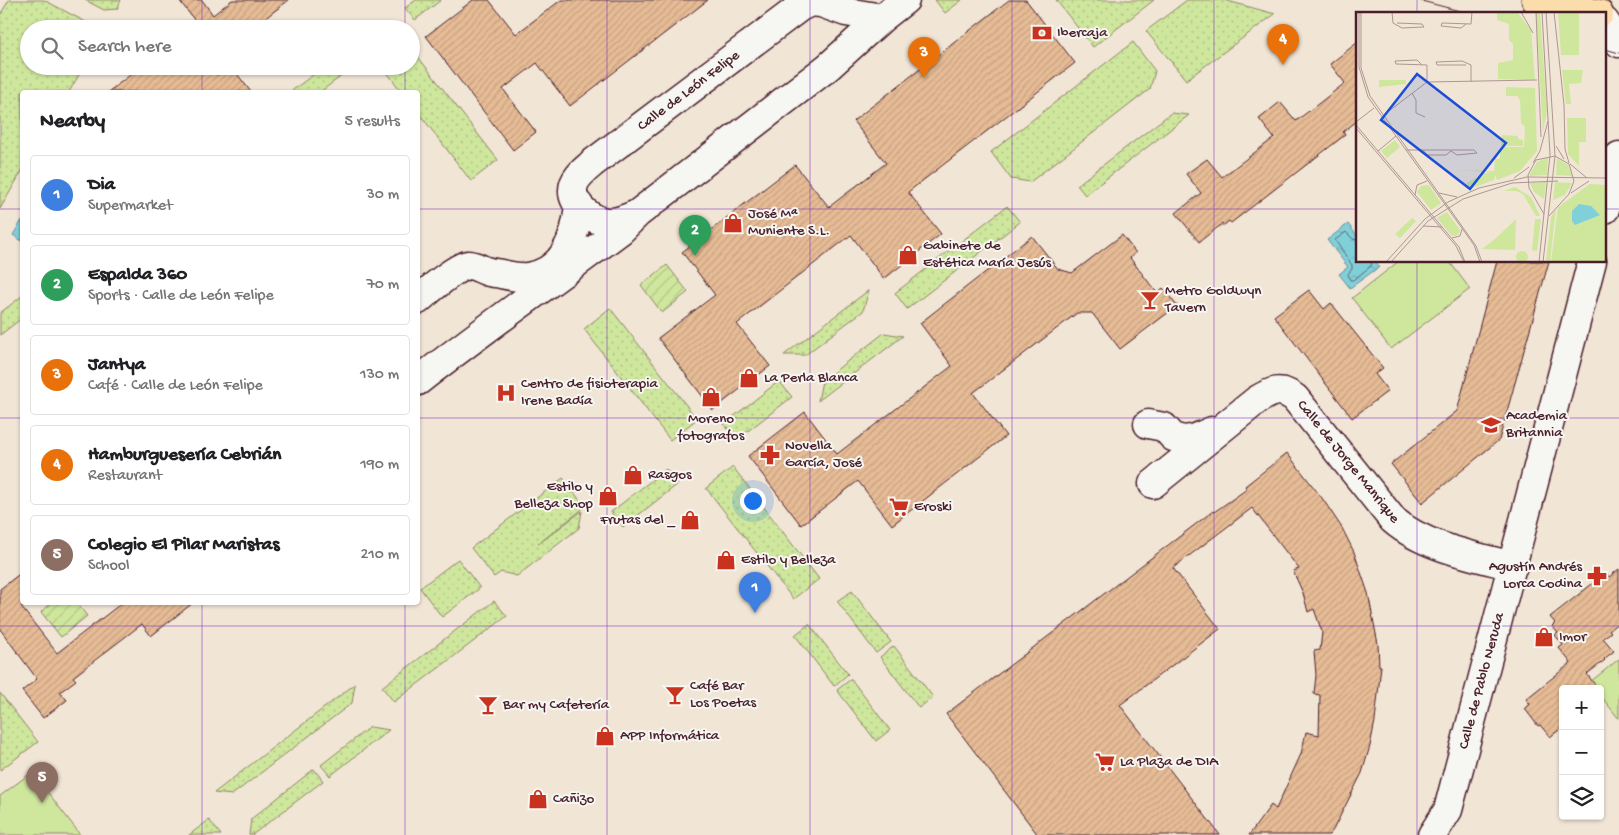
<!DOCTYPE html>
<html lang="en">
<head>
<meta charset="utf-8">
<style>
	body { margin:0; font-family:"Gochi Hand",sans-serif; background:#f2f2f2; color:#202124 }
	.controls { position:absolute; right:15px; bottom:15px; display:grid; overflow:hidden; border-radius:5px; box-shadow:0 1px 4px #0004 }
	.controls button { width:45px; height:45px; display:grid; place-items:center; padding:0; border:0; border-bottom:1px solid #e0e0e0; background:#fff; color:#202124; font:25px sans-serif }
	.you { position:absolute; left:752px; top:500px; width:18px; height:18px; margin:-12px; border:4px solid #fff; border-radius:50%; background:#1a73e8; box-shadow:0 0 0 8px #1a73e833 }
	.badge { display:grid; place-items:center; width:32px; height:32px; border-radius:50%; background:#c8321e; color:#fff; font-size:16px; font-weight:700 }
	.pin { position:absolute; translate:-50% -41px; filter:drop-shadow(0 1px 2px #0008) }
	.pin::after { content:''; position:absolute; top:26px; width:18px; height:15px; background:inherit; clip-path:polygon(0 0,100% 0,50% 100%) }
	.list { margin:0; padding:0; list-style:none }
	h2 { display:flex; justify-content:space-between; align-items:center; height:65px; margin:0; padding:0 20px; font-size:21px }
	h2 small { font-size:16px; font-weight:400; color:#757577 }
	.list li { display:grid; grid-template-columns:32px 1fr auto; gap:15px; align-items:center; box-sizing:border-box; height:80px; margin:0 10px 10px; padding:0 10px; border:1px solid #e0e0e0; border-radius:5px }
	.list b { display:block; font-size:19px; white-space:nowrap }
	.list p { margin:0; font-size:16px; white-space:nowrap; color:#757577 }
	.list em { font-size:16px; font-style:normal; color:#757577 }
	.icon { flex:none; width:28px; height:28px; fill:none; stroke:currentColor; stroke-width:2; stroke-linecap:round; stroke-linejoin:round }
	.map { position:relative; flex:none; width:1619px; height:835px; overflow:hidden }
	.search { position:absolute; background:#fff; box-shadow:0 1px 4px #0004; left:20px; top:20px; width:400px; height:55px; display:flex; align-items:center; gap:12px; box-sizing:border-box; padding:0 18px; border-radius:28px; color:#757577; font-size:19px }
	.panel { position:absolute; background:#fff; box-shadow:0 1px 4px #0004; left:20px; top:90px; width:400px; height:515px; border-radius:5px }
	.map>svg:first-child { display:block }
	.grass { fill:url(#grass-dots); stroke:#8c8364 }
	.garden { fill:url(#garden-furrows); stroke:#8c8364 }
	.pitch { fill:#cee79d; stroke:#8c8364 }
	.water { fill:url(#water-ripples); stroke:#6a8994 }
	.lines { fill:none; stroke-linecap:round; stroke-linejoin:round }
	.shore { stroke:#606671; stroke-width:1 }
	.building { fill:url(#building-hatch); stroke:#4a1f2b }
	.minor-casing { stroke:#4a1f2b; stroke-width:31 }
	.major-casing { stroke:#4a1f2b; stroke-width:31 }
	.minor { stroke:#f6f6f2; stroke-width:28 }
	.major { stroke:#fbdcab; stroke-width:28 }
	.tram { stroke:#4a1f2b; stroke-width:1 }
	.grid { fill:none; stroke:#7b2cbf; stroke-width:1; stroke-opacity:0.55 }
	.labels { text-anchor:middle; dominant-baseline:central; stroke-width:4; stroke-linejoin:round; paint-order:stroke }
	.poi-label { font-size:15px; fill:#4a1f2b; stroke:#f6f6f2; text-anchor:start }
	.street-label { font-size:15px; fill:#4a1f2b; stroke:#f6f6f2 }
	.inset-road { fill:none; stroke:#ae9692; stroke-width:1 }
	.view { fill:#1d4ed8; fill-opacity:0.15; stroke:#1d4ed8; stroke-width:2.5 }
	.inset-edge { fill:none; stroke:#4a1f2b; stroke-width:2.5 }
</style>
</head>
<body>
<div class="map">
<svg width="1619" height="835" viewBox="0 0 1619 835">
	<defs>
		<pattern id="grass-dots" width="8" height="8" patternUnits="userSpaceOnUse" patternTransform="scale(1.25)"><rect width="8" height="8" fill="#cee79d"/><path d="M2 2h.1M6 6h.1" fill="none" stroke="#b2c687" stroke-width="1.8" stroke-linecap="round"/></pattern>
		<pattern id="garden-furrows" width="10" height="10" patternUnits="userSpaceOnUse" patternTransform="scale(1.25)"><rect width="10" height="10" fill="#cee79d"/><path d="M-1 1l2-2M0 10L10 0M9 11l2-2" fill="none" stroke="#b2c687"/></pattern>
		<pattern id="water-ripples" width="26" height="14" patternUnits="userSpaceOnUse" patternTransform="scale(1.25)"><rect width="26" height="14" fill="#80d0da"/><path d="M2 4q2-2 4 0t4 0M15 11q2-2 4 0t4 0" fill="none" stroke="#70b2bb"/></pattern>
		<pattern id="building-hatch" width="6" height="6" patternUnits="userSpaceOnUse" patternTransform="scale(1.25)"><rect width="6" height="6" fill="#e6bc96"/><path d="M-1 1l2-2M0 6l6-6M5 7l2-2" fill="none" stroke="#c7a181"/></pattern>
	</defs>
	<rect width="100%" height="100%" fill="#f1e5d6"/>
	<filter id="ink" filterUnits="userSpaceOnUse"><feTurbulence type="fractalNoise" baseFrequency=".02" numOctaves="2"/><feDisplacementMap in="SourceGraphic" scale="10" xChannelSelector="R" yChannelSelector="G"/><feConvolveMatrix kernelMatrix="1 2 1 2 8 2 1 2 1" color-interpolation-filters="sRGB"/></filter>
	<g filter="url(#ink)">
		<!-- grass -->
		<path class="grass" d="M9,0H44L99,29H29V66H84L69,92H22V171L0,209V15Z
			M85,0H121L117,9L104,10Z
			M416,0H441L415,20L405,8Z
			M935,0H962L945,13Z
			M1056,0H1154L1093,47Z
			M1187,0H1224L1275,14L1186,80L1146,31Z
			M1133,42L1155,71L1150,89L1030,182L1011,179L991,152Z
			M412,49L498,160L471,181L418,112V92H402L385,70L389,66H411Z
			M325,66H355L320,92H290Z
			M1171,113L1189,115L1085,195L1077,185Z
			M1007,206L1020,222L907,309L895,293Z
			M869,290L863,311L805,355H784Z
			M22,296V318L0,335V313Z
			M610,308L697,419L670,440L584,329Z
			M884,333L903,336L818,401L822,381Z
			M779,381L792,397L736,440L724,424Z
			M733,467L819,579L793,599L706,488Z
			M666,469L678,484L623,527L611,512Z
			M563,478L585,507L538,544L582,511L579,528L517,576L501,572L494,577L471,548Z
			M458,559L480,588L442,617L420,588Z
			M852,591L891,642L876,653L837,601Z
			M494,601L507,616L394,702L382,687Z
			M809,624L848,674L834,686L795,635Z
			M894,646L933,697L919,708L880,657Z
			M851,679L890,730L876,741L837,690Z
			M355,684L352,703L232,795L214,793Z
			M0,693L38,742L0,770Z
			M370,727L389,730L330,776L321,765Z
			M314,769L323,781L252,835H249L251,819Z
			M209,820L221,835H189Z"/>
		<!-- garden -->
		<path class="garden" d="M667,265L688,292L662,313L641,285Z
			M52,603H77L87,616L61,637L41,612Z"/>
		<!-- pitch -->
		<path class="pitch" d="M1399,261H1449L1470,289L1391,349L1352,298Z
			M1619,659V719L1600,695V689H1595L1590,682Z
			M32,772L76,829L80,835H0V796Z"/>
		<!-- water -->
		<path class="water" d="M22,220V241L13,235Z
			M1348,224L1358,237V261H1376L1379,267L1350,288L1339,274L1348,267L1327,240Z"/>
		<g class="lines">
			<!-- shore -->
			<path class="shore" d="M1358,240L1353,239L1346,232L1335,240L1352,265V269L1348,274L1350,280H1353L1371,266L1372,261"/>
		</g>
		<!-- building -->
		<path class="building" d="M179,0H202L213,15L232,0H289L251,29H195L199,26Z
			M473,0H489L516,34L561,0H708L570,106L537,63L503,89L536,132L513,150L426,36Z
			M1009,0H1026L1075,63L908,192L941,234L884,279L851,235L737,324L770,366L713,410L658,338L715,295L682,252L795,165L829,207L886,163L853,121Z
			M1358,42V120L1343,132L1345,135L1231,223L1229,221L1223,226L1222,224L1199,242L1176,213L1201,193L1186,174L1207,159L1222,177L1274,138L1259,119L1280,102L1296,121L1345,83L1330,64Z
			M142,66H210L217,75L231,66L251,92H108Z
			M1122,235L1136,253L1130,258L1157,293L1163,288L1177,306L1120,349L1092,313H1077L973,393L1006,436L892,525L858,481L801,525L748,456L805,412L837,454L952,366L920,323L1032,236L1058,269L1072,273Z
			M1497,261H1549L1499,440L1422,503L1391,464L1457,411Z
			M1309,290L1324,309L1331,303L1383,368L1375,374L1388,391L1352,418L1274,316Z
			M1287,453L1322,498L1342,528L1354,552L1368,593L1378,644L1379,666H1381L1375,721L1370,746L1362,773L1333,830L1329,835H1249L1271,805L1276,809L1301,754L1306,732L1319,735L1320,695L1314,694L1316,675L1314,651L1320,650L1322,632L1314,609L1308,612L1303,593L1293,571L1299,569L1252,508L1173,568L1220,629L1120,705L1220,835H1038L946,714L1213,511L1214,512L1247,489L1245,486Z
			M1619,569V622L1609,630L1611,632L1603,638L1614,651L1604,659L1605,660L1587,674L1598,689H1563V727L1550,737L1540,725L1538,726L1525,709L1530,704L1526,699L1571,663L1559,648L1563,645L1555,635L1558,633L1552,626L1555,623L1550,617L1606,573L1609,577Z
			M22,572V608L57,653L123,602H194L151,636L142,624L73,677L76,680L60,692L67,700L43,718L22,691L37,679L0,629V589Z"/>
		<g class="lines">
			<defs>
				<path id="minor" d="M1605,22L1619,43
					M1605,209L1619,156
					M637,214C628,218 617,223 607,222C593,221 572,205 573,190C573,178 586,169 594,162L800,7L811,2L821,3L846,12L882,18
					M418,300C427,292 457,266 468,265C475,265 480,269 486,271C491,273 496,273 501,274C510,276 519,278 528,277C564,272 576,236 579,205
					M418,381C484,329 553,281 621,230L637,214L828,67L882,18L905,0
					M1148,424L1164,427L1173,437L1182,440L1193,439L1212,431
					M1153,484L1257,400C1272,391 1280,387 1295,398L1393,520C1424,547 1474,556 1513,566
					M1432,835L1448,810L1592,261"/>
				<path id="major" d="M1536,0L1599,14"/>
			</defs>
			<!-- minor casing -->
			<use href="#minor" class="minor-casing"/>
			<!-- major casing -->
			<use href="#major" class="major-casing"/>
			<!-- minor -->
			<use href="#minor" class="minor"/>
			<!-- major -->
			<use href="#major" class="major"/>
			<!-- tram -->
			<path class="tram" d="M1418,0L1471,14
				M1605,49L1619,53"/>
		</g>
	</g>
	<!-- grid -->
	<path class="grid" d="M202,0V29M405,0V29M607,0V835M810,0V835M1012,0V835M1214,0V835M1417,0V14M202,66V92M405,66V92M0,209H22M418,209H1358M1605,209H1619M1417,261V835M0,418H22M418,418H1619M202,602V835M405,602V835M0,626H1619"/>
	<!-- icons -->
	<defs>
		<symbol id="bank-bare" viewBox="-9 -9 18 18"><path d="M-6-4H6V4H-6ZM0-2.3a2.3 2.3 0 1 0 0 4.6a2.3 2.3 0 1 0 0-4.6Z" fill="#c8321e" stroke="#f6f6f2" stroke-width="2.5" paint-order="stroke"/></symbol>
		<symbol id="shop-bare" viewBox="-9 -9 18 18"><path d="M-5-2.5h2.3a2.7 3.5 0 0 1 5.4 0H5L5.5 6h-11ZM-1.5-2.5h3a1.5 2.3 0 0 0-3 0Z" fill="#c8321e" stroke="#f6f6f2" stroke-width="2.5" paint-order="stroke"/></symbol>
		<symbol id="bar-bare" viewBox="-9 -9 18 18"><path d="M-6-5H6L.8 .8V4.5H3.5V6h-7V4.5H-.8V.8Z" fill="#c8321e" stroke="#f6f6f2" stroke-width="2.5" paint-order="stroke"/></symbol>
		<symbol id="hospital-bare" viewBox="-9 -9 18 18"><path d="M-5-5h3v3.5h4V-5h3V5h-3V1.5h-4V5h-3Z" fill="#c8321e" stroke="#f6f6f2" stroke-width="2.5" paint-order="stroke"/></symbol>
		<symbol id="school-bare" viewBox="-9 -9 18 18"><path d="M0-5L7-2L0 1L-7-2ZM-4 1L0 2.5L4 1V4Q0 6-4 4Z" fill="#c8321e" stroke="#f6f6f2" stroke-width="2.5" paint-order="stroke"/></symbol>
		<symbol id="pharmacy-bare" viewBox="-9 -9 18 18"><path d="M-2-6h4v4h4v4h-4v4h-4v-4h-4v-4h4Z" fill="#c8321e" stroke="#f6f6f2" stroke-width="2.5" paint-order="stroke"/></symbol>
		<symbol id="supermarket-bare" viewBox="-9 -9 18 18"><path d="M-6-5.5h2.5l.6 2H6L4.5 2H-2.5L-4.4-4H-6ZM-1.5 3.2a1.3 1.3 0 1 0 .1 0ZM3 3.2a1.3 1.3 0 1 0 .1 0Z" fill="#c8321e" stroke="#f6f6f2" stroke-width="2.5" paint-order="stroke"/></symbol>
	</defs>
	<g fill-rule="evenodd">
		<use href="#bank-bare" x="1028" y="19" width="28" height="28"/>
		<use href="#shop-bare" x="719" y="209" width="28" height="28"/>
		<use href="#shop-bare" x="894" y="241" width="28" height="28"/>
		<use href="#bar-bare" x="1136" y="286" width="28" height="28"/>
		<use href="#shop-bare" x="735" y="364" width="28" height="28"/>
		<use href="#hospital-bare" x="492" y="379" width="28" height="28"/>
		<use href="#shop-bare" x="697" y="383" width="28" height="28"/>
		<use href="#school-bare" x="1477" y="411" width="28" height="28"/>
		<use href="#pharmacy-bare" x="756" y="441" width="28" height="28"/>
		<use href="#shop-bare" x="619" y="461" width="28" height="28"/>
		<use href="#shop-bare" x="594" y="482" width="28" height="28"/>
		<use href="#supermarket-bare" x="885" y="493" width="28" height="28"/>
		<use href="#shop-bare" x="676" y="506" width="28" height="28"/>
		<use href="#shop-bare" x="712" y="546" width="28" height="28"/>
		<use href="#pharmacy-bare" x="1583" y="562" width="28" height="28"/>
		<use href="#shop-bare" x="1530" y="623" width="28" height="28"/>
		<use href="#bar-bare" x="661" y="681" width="28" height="28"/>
		<use href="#bar-bare" x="474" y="691" width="28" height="28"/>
		<use href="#shop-bare" x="591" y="722" width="28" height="28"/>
		<use href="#supermarket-bare" x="1091" y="748" width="28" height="28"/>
		<use href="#shop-bare" x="524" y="785" width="28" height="28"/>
	</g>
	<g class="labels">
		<!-- poi labels -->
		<g class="poi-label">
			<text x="1057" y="33">Ibercaja</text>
			<text x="748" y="214">José Mª<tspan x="748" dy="17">Muniente S.L.</tspan></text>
			<text x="923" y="246">Gabinete de<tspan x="923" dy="17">Estética María Jesús</tspan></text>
			<text x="1165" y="291">Metro Goldwyn<tspan x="1165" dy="17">Tavern</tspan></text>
			<text x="764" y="378">La Perla Blanca</text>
			<text x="521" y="384">Centro de fisioterapia<tspan x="521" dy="17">Irene Badía</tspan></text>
			<text x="1506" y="416">Academia<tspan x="1506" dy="17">Britannia</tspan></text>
			<text x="711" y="419" text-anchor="middle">Moreno<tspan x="711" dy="17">fotografos</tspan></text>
			<text x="785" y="446">Novella<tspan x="785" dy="17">García, José</tspan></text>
			<text x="648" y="475">Rasgos</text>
			<text x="593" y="487" text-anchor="end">Estilo y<tspan x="593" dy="17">Belleza Shop</tspan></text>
			<text x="914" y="507">Eroski</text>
			<text x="675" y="520" text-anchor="end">Frutas del _</text>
			<text x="741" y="560">Estilo y Belleza</text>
			<text x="1582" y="567" text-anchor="end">Agustín Andrés<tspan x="1582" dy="17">Lorca Codina</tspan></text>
			<text x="1559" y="637">Imor</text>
			<text x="690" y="686">Café Bar<tspan x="690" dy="17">Los Poetas</tspan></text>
			<text x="503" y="705">Bar my Cafetería</text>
			<text x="620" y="736">APP Informática</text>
			<text x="1120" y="762">La Plaza de DIA</text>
			<text x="553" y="799">Cañizo</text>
		</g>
		<!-- street labels -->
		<g class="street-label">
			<text transform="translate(689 91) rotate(-37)">Calle de León Felipe</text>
			<text transform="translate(1348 462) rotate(51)">Calle de Jorge Manrique</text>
			<text transform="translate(1482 681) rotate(-75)">Calle de Pablo Neruda</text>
		</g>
	</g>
	<!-- overview -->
	<g transform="translate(1356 12)">
		<rect width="250" height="250" fill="#f1e5d6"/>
		<path d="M141,0H161L175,18L179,68L142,67V51L157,48V32L153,28V12L141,8ZM180,0H184L191,99L187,120ZM206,58H227L225,71L213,72L215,92H210ZM23,68H50V72L23,75ZM150,75L179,76L181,139L164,159L141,168L139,163L138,168L113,177L110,171L129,161L137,160L97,158L138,159V161L139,147H144V135H168L169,115L165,111L164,88L161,84H150ZM211,106H230V130H223V154L212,142ZM39,128L44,135L31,146L25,139ZM192,145L191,163L173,164L181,150ZM201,146L212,153L216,164L200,163ZM190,170L188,187L178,180L174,171ZM199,170L216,171L209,183L197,188ZM234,172L250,173V250H195L202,195ZM73,173L85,191L75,198L61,180L65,174ZM159,175L175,185L184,204H180L167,182L160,179H148ZM200,196L194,250H190L195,205ZM91,200L104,218L102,223L96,224L81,206ZM56,206L60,209L44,226L39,222ZM160,207L159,238L126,237L139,227ZM179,207H185L181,239L176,238Z" fill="#cee79d"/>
		<path d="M202,0H223V43H205ZM146,123L162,124V127L167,128V134H145ZM160 245a6 6 0 1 1 12 0a6 6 0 1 1-12 0Z" fill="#cee79d"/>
		<path d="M223,192L235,194L244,203L219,213L216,209V199Z" fill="#80d0da"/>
		<path class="inset-road" d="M3,0V55L12,85L118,233L124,250M5,0V56L14,84L120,234L126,250M36,0L37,11L46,16L68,15L66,12L41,11M165,0L177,21M180,0L185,125M186,0L194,143M190,0L199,144M198,0L208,93L209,137L213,151M110,12L105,16L85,14L86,11L115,12L116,0M66,53L61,48L39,49L40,52L71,53V70M110,53H81L80,50L106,49L115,53V70M56,81L60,88V101L69,105M29,102L71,70L181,68M0,110L18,96M0,113L103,235L109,250M0,116L100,234L108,250M200,134L208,147M50,138H118L121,141L101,143L95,139L90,143H71L67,138M22,139L40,124M177,151L184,139L192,109M214,152L231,166M158,166L173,155M83,181L101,185M215,181L233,169M59,183L61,173L71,169M188,202L173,176L172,163L180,148L199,144L213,152L218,169L213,182L193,204M67,214L86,215M96,226L104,224L106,217M30,250L69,207L92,190L123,176L171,165L250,166M35,250L72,209L107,187L156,171L202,169M183,250L194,143M187,250L199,144"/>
		<path class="view" d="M61,62L150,131L114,177L25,108Z"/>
		<rect width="250" height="250" class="inset-edge"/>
	</g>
</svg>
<div class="controls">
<button>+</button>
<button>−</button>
<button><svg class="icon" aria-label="layers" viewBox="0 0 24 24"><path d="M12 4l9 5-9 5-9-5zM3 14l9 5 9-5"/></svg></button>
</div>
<div class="you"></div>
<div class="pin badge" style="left:755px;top:613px;background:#3f7fe0">1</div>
<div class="pin badge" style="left:695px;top:256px;background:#2e9e5b">2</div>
<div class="pin badge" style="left:924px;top:78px;background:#e8710a">3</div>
<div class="pin badge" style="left:1283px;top:65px;background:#e8710a">4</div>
<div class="pin badge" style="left:42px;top:803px;background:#8d6e63">5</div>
<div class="search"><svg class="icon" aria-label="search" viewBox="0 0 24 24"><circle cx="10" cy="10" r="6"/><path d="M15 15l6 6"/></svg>Search here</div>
<section class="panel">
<h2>Nearby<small>5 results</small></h2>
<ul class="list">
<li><span class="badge" style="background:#3f7fe0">1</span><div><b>Dia</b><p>Supermarket</p></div><em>30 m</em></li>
<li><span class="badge" style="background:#2e9e5b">2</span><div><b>Espalda 360</b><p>Sports · Calle de León Felipe</p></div><em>70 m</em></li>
<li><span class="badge" style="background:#e8710a">3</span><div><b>Jantya</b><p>Café · Calle de León Felipe</p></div><em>130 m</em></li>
<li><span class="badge" style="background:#e8710a">4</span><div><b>Hamburguesería Cebrián</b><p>Restaurant</p></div><em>190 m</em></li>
<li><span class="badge" style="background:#8d6e63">5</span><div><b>Colegio El Pilar Maristas</b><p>School</p></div><em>210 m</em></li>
</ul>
</section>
</div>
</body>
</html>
